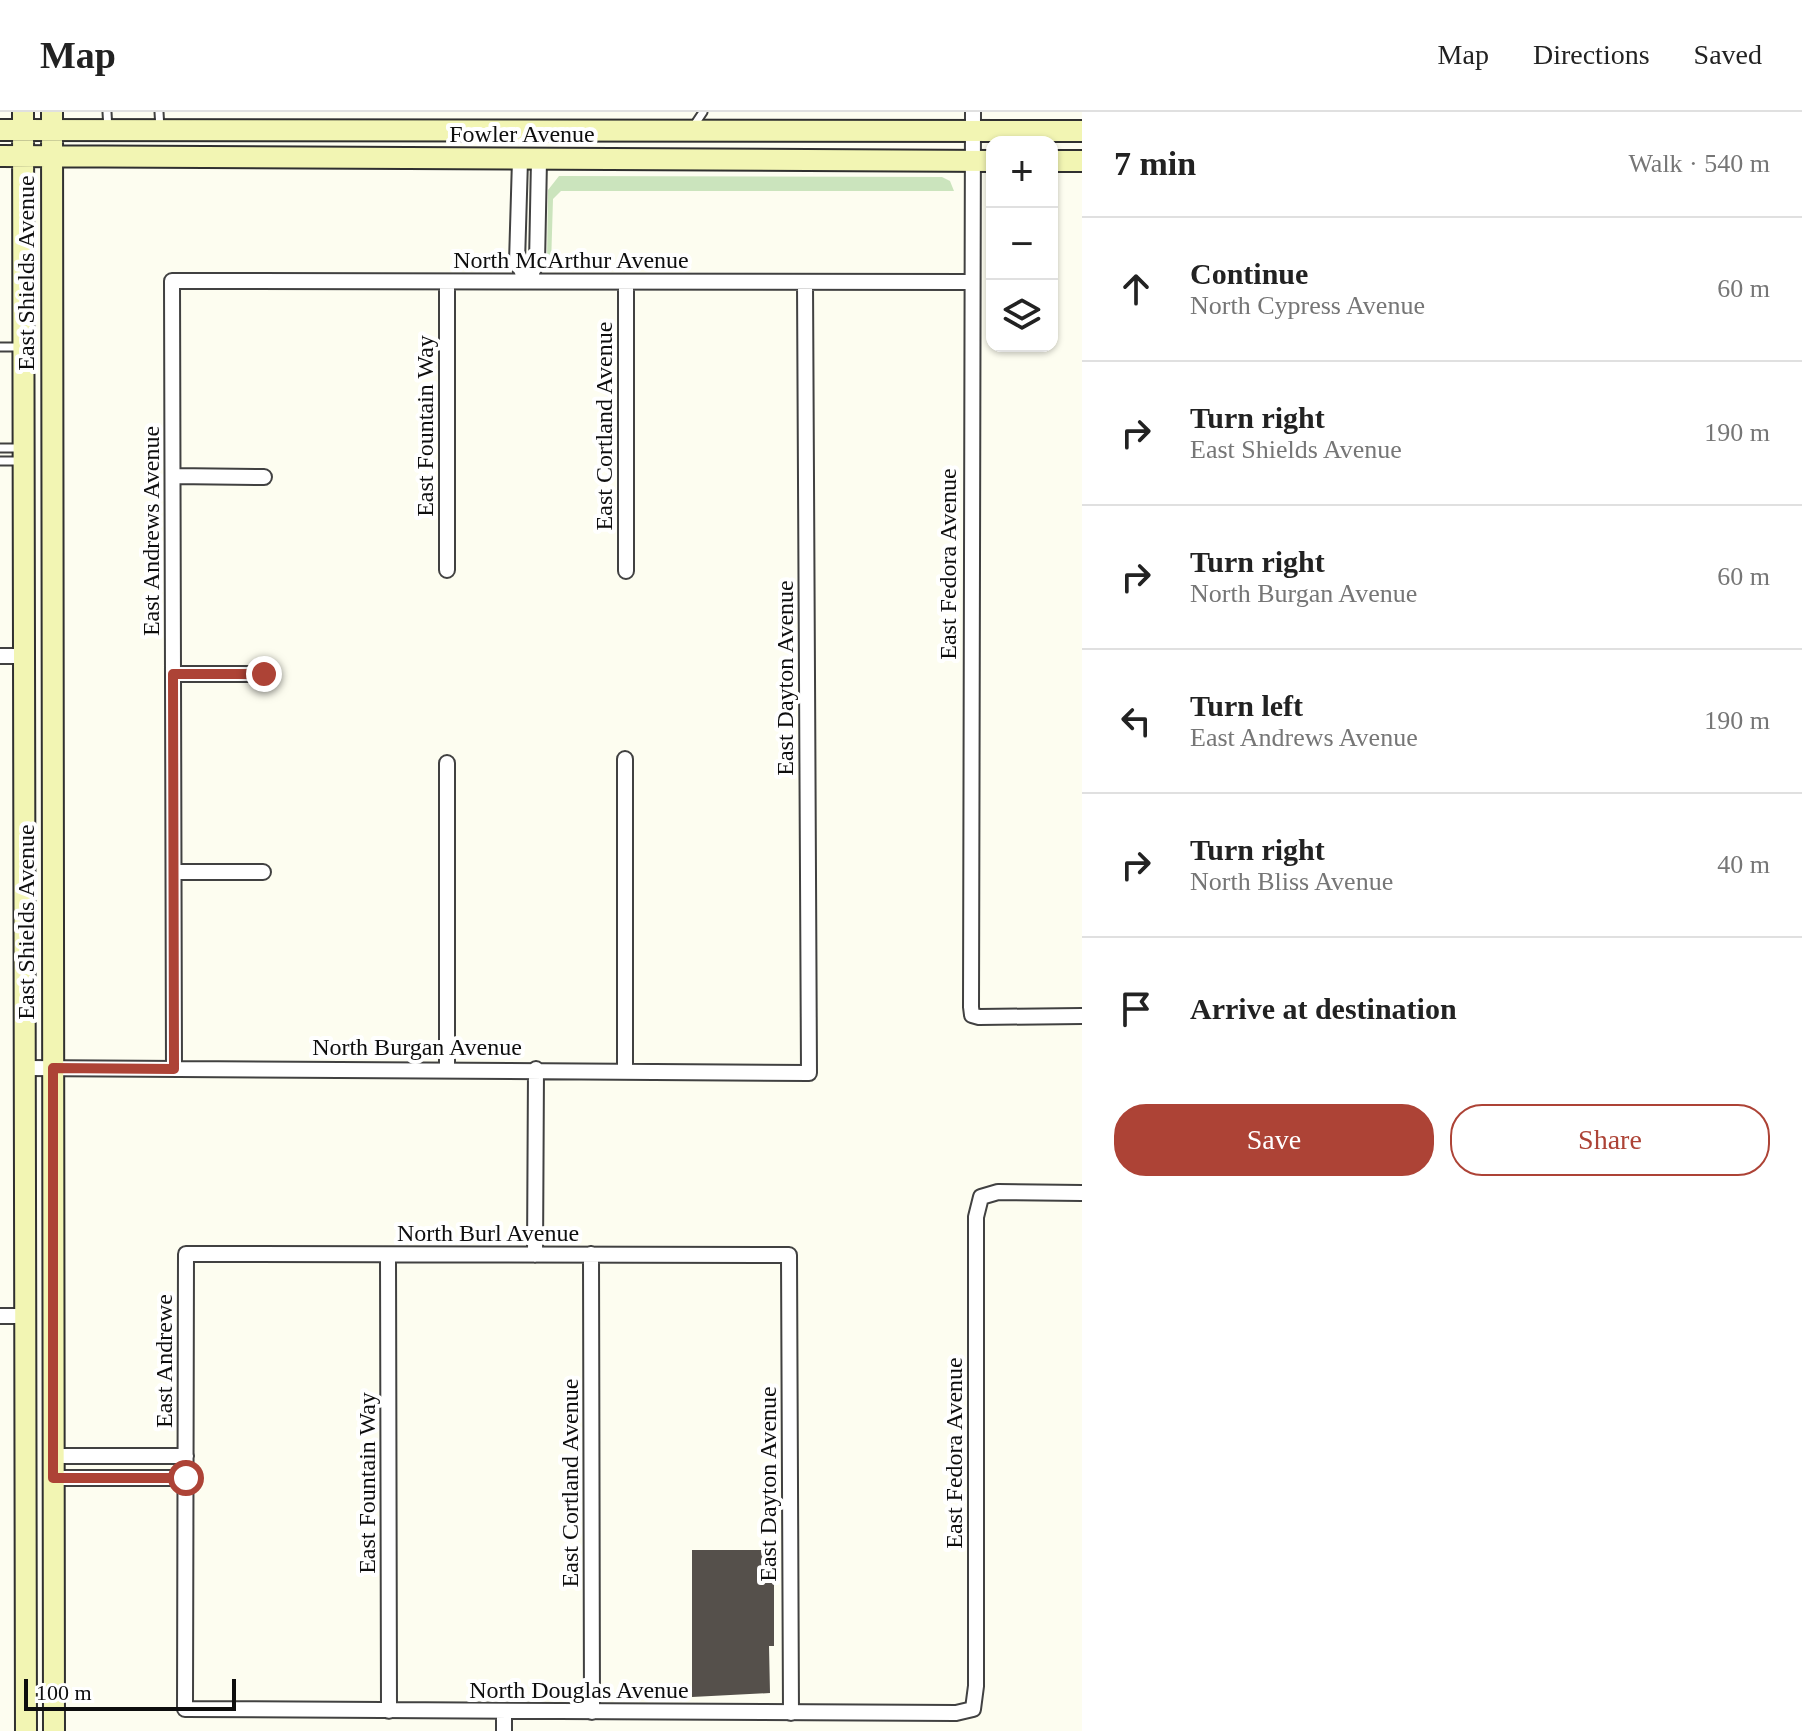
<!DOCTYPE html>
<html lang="en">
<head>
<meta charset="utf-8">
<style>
	body { margin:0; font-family:Georgia,serif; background:#f6f6f6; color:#222 }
	.controls { position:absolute; right:24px; top:24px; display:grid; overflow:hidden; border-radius:16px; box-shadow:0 2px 6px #0004 }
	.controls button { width:72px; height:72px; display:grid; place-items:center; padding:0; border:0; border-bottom:2px solid #e0e0e0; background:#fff; color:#222; font:40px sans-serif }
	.scale { position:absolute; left:24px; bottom:20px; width:212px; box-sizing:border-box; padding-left:8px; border:4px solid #0e0e0e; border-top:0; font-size:22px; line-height:28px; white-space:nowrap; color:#0e0e0e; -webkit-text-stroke:6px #fff; paint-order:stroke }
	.stop { position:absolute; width:24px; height:24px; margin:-18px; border:6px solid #ad4336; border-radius:50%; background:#fff }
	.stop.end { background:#ad4336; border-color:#fff; box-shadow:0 2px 8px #0008 }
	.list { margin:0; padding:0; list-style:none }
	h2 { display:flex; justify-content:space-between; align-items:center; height:104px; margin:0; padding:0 32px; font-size:34px }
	h2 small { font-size:26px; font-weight:400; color:#767676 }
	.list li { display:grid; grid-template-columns:52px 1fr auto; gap:24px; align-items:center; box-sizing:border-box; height:144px; padding:0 32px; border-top:2px solid #e0e0e0 }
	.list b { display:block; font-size:30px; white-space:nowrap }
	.list p { margin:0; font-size:26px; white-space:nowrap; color:#767676 }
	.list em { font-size:26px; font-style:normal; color:#767676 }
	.actions { display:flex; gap:16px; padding:24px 32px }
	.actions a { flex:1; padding:18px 0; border:2px solid #ad4336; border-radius:32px; text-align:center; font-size:28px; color:#ad4336 }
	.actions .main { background:#ad4336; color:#fff }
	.icon { flex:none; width:44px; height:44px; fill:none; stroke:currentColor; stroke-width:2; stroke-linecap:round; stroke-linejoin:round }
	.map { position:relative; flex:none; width:1082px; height:1619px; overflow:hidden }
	header { display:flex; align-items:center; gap:48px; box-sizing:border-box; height:112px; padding:0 40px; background:#fff; border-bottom:2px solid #e0e0e0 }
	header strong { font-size:38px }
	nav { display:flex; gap:44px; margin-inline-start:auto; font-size:28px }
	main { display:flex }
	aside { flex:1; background:#fff }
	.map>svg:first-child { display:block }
	.green { fill:#cbe4bd }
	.building { fill:#55504b }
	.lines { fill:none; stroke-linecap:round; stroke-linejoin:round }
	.service-casing { stroke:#414141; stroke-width:11 }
	.minor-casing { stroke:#414141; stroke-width:18 }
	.secondary-casing { stroke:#303030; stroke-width:24 }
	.service { stroke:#fff; stroke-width:7 }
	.minor { stroke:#fff; stroke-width:14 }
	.secondary { stroke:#f2f5b3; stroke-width:20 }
	.route { stroke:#ad4336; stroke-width:10 }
	.labels { text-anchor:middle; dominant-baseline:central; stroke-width:8; stroke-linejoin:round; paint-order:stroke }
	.street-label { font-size:24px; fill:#0e0e0e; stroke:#fff }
</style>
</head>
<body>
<header>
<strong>Map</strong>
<nav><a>Map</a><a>Directions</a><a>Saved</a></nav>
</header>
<main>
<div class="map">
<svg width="1082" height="1619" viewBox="0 0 1082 1619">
	<rect width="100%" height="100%" fill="#fdfdf0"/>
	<!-- green -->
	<path class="green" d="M559,64L942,65L950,69L954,79H561L553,87L551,154L547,149L548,78Z"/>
	<!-- building -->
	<path class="building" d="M692,1438H774V1534H769L770,1581L692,1585Z"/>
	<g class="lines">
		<defs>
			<path id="service" d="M107,0L108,18
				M159,0L160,17
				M693,15L703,0
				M0,235H22
				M0,336H19
				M0,349H22"/>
			<path id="minor" d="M973,0L971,895L972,903L979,905L1082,904
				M520,48L517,150L527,169
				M527,169L537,151L539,48
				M447,170V458
				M626,170V459
				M173,364L264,365
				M0,544H25
				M173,562H264
				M625,647V957
				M174,760H263
				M26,956L809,961L805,170
				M174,957L172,169L970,170
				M447,957V651
				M591,1142L592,1600
				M388,1143L389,1599
				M535,1143L536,957
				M0,1204H27
				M53,1344H186
				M53,1366H186
				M504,1601V1619
				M791,1601L789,1143L186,1142L185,1597L956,1601L973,1597L976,1574V1105L981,1085L998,1080L1082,1081"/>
			<path id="secondary" d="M23,0L26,1619
				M52,0L54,1619
				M0,18L1082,19
				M0,44L992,49
				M1052,49H1082"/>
		</defs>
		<!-- service casing -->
		<use href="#service" class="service-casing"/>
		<!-- minor casing -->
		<use href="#minor" class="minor-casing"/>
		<!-- secondary casing -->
		<use href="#secondary" class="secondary-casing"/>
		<!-- service -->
		<use href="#service" class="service"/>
		<!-- minor -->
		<use href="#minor" class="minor"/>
		<!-- secondary -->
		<use href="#secondary" class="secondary"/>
	</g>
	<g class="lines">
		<!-- route -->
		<path class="route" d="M186,1366H53V956L174,957L173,562H264"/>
	</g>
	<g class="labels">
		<!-- street labels -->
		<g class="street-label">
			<text x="522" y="22">Fowler Avenue</text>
			<text x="571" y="148">North McArthur Avenue</text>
			<text transform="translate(26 161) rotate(-90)">East Shields Avenue</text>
			<text transform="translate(425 314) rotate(-90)">East Fountain Way</text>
			<text transform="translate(604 314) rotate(-90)">East Cortland Avenue</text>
			<text transform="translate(151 419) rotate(-90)">East Andrews Avenue</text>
			<text transform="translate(948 452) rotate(-90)">East Fedora Avenue</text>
			<text transform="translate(785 566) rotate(-90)">East Dayton Avenue</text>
			<text transform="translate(26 810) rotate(-90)">East Shields Avenue</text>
			<text x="417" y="935">North Burgan Avenue</text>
			<text x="488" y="1121">North Burl Avenue</text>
			<text transform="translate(164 1249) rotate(-90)">East Andrewe</text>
			<text transform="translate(954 1341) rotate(-90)">East Fedora Avenue</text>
			<text transform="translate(367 1371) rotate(-90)">East Fountain Way</text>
			<text transform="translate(570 1371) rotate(-90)">East Cortland Avenue</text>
			<text transform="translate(768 1372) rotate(-90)">East Dayton Avenue</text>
			<text x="579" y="1578">North Douglas Avenue</text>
		</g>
	</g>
</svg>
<div class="controls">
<button>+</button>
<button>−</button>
<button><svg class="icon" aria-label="layers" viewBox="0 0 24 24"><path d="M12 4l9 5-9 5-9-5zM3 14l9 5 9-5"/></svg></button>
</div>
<div class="scale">100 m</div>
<div class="stop" style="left:186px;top:1366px"></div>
<div class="stop end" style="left:264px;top:562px"></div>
</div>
<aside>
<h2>7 min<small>Walk · 540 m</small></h2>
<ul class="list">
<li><svg class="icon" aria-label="ahead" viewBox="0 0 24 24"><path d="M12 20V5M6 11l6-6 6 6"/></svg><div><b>Continue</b><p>North Cypress Avenue</p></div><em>60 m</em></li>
<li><svg class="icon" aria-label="right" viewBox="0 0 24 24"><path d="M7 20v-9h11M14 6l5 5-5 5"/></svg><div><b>Turn right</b><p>East Shields Avenue</p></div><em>190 m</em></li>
<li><svg class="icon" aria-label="right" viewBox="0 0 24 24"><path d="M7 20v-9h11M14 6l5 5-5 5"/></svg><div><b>Turn right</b><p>North Burgan Avenue</p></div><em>60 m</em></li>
<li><svg class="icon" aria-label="left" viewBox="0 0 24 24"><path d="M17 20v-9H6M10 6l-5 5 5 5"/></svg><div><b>Turn left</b><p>East Andrews Avenue</p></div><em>190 m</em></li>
<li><svg class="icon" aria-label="right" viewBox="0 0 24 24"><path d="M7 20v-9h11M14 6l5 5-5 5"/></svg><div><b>Turn right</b><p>North Bliss Avenue</p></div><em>40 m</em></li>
<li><svg class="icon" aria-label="arrive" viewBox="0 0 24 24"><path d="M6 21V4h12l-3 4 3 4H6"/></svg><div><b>Arrive at destination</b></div></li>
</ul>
<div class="actions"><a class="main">Save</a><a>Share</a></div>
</aside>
</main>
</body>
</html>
